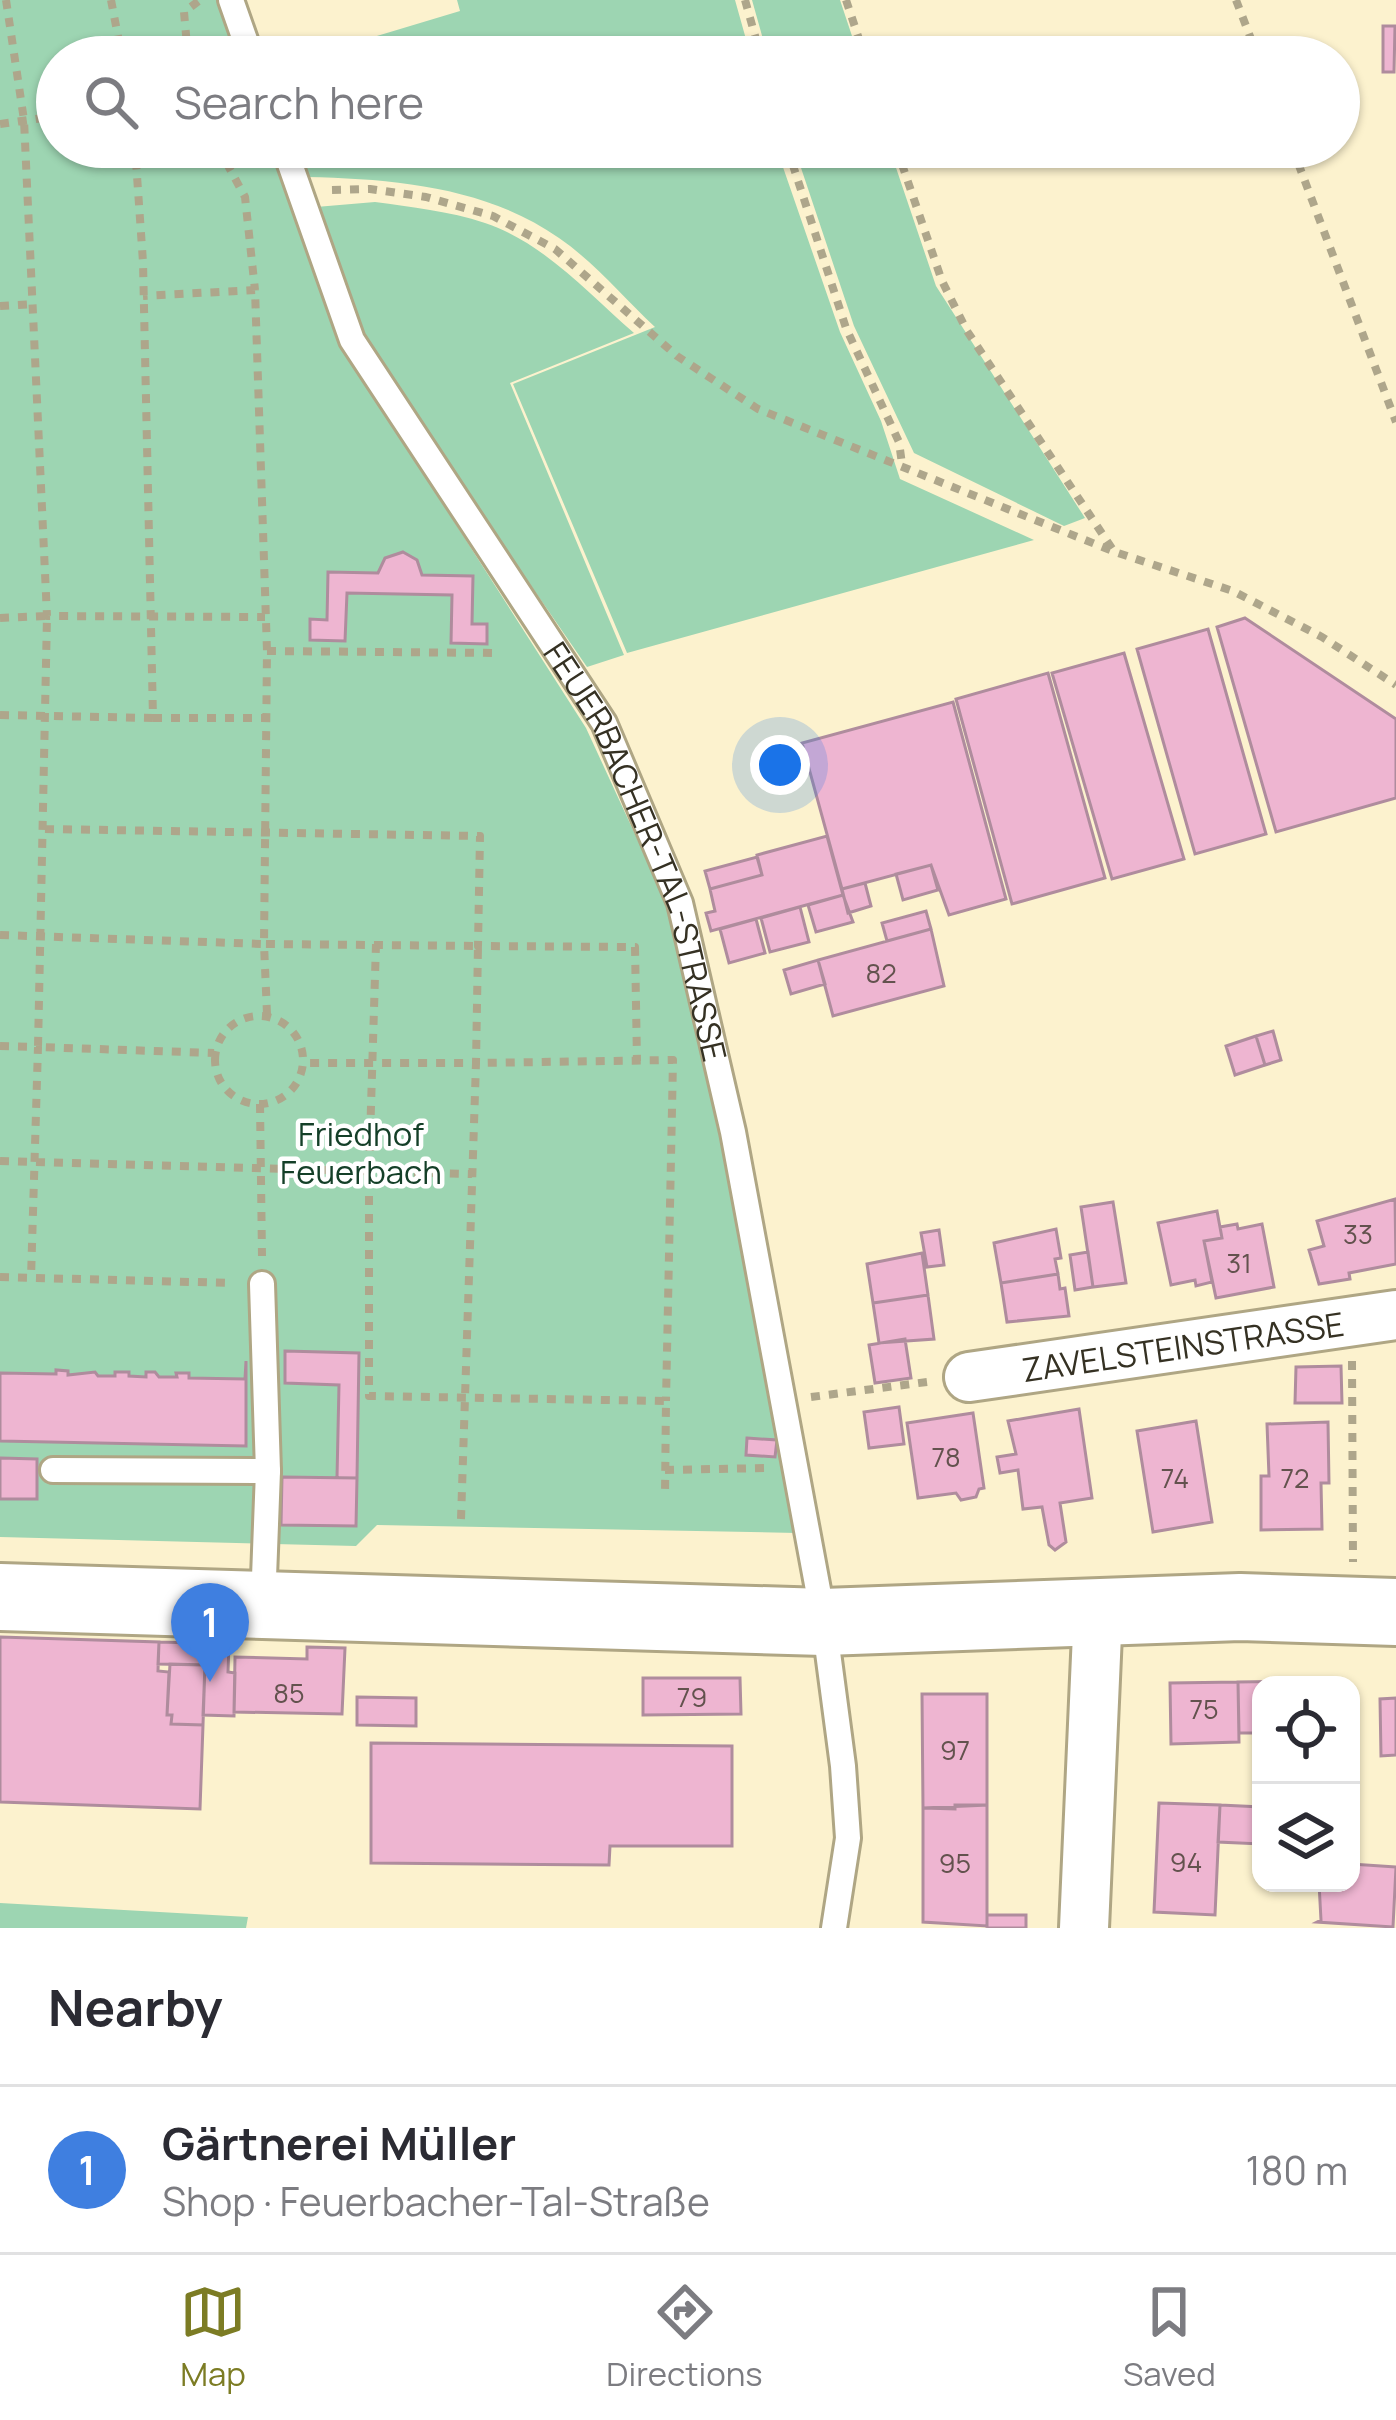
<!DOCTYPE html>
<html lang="en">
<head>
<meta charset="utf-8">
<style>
	body { margin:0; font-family:Manrope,sans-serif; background:#f2f2f3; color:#2b2b33 }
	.controls { position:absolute; right:36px; bottom:36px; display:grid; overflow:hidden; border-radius:24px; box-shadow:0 3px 9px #0004 }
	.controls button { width:108px; height:108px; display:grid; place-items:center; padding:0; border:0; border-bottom:3px solid #e1e1e2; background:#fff; color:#2b2b33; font:60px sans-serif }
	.you { position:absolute; left:780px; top:765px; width:42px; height:42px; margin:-30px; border:9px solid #fff; border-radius:50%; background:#1a73e8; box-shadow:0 0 0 18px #1a73e833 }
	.badge { display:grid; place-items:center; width:78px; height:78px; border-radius:50%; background:#7c7c24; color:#fff; font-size:39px; font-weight:700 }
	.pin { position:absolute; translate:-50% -99px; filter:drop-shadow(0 3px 6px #0008) }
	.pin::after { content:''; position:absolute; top:63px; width:42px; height:36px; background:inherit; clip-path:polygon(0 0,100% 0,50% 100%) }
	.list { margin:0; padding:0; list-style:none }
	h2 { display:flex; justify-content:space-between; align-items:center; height:156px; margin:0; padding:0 48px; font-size:51px }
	h2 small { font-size:39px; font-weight:400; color:#7c7c81 }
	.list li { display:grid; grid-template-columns:78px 1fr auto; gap:36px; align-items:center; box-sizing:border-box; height:168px; padding:0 48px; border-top:3px solid #e1e1e2 }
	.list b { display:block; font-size:45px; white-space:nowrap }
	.list p { margin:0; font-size:39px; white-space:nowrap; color:#7c7c81 }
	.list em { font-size:39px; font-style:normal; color:#7c7c81 }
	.icon { flex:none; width:66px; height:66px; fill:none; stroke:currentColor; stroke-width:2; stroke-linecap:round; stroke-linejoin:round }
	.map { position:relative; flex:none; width:1396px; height:1928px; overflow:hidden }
	.search { position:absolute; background:#fff; box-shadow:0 3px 9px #0004; left:36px; right:36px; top:36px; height:132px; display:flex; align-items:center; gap:30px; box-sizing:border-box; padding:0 42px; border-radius:66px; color:#7c7c81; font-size:45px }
	.sheet { height:324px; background:#fff }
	nav { display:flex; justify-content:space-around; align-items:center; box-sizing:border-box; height:168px; border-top:3px solid #e1e1e2; background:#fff; font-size:33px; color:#7c7c81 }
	nav a { display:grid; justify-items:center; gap:6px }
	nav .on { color:#7c7c24 }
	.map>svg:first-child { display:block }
	.green { fill:#9dd5b2 }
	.building { fill:#eeb5d1; stroke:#af8c9d; stroke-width:3 }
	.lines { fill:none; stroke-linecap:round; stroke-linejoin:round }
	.lane-casing { stroke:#afa684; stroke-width:30 }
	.street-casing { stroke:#afa684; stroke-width:54 }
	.secondary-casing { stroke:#afa684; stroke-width:72 }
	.path { stroke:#aea68b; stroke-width:8; stroke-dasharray:9 9; stroke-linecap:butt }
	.lane { stroke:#fff; stroke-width:24 }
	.street { stroke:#fff; stroke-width:48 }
	.secondary { stroke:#fff; stroke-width:66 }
	.labels { text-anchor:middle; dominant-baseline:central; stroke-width:9; stroke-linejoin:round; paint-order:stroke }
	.number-label { font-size:27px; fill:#63524e }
	.street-label { font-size:33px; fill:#353123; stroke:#fff }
	.park-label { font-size:33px; fill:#143f28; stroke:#fff }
</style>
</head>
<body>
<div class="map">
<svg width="1396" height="1928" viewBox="0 0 1396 1928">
	<rect width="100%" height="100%" fill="#fcf2ce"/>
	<!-- green -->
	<path class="green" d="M0,0H219L240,57H57V147H271L340,343L586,728L693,960L797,1533L377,1525L356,1546L0,1537Z
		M457,0H735L751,57H307L460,11Z
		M752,0H840L859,57H768Z
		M298,147H776L840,332L881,421L900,479L1034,540L627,653L513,384L655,327C624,298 594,262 559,238C486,187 395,179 308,177Z
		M794,147H889L936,286L1085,518L1064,526L914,453L854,326Z
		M375,202C411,207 449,211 485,223C543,242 589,294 634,333L510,383L624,655L587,667L360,337L316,207Z
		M0,1903L248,1917L246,1928H0Z"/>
	<!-- building -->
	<path class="building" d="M1383,26H1395L1394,72H1383Z
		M403,552L417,560L422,575L473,576L472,624H487V644L451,643L452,595L347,593L345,641L310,640V619L327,620L328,572L378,573L385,558Z
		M1245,618L1396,719V798L1276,832L1217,627Z
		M1208,629L1266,834L1195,854L1137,649Z
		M1124,653L1184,859L1112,879L1052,673Z
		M1048,673L1105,878L1012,904L956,699Z
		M953,702L1006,899L949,915L931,865L842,889L802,743Z
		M827,836L843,895L711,931L706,913L715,911L710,889L762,875L757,855Z
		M757,857L762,875L710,889L705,871Z
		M931,865L938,890L903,900L896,874Z
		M865,883L871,906L848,913L842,889Z
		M843,895L853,922L816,932L808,905Z
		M800,907L809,942L770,952L761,918Z
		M926,911L931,929L887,941L882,923Z
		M756,919L765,953L729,963L720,929Z
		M931,929L944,986L833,1016L818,960Z
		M818,960L825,984L791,994L784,970Z
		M1273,1031L1281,1060L1265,1065L1256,1036Z
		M1256,1036L1265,1065L1235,1075L1226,1046Z
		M1395,1199L1396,1264L1349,1273L1350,1279L1319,1284L1309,1250L1324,1246L1317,1221Z
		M1113,1202L1126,1283L1093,1287L1081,1207Z
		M1217,1211L1222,1238L1204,1241L1212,1282L1196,1286L1195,1280L1171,1285L1158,1223Z
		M1237,1224L1238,1229L1262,1224L1274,1287L1216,1298L1204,1241L1222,1238L1220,1227Z
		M1056,1229L1061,1258L1055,1259L1058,1274L1001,1283L994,1243Z
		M939,1230L944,1265L927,1267L921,1233Z
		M1088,1252L1093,1287L1075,1290L1070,1255Z
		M922,1253L928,1295L873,1303L867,1264Z
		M1058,1274L1060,1289L1065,1288L1069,1316L1007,1322L1001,1283Z
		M928,1295L934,1339L879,1343L873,1303Z
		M905,1339L911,1378L875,1383L869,1345Z
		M285,1351L359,1353L357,1478H337L339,1385L285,1383Z
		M246,1361V1446L0,1441V1373L56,1374V1370L68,1371V1375L95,1372L98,1376H115V1372H129V1376L146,1377V1372H155L159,1377H177L176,1373H189V1378L245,1379Z
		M1341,1366L1342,1403H1295L1296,1367Z
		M899,1407L904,1444L869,1448L864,1412Z
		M1079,1409L1092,1498L1060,1503L1066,1542L1055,1550L1049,1545L1042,1507L1023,1509L1018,1470L1000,1473L997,1457L1016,1454L1008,1421Z
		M973,1413L984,1488L979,1489L976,1497L961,1500L956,1493L918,1498L907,1423Z
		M1196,1421L1212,1522L1153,1532L1137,1431Z
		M1328,1422L1329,1483H1321L1322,1529L1261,1530V1476H1269L1267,1424Z
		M747,1438L777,1440L775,1457L746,1455Z
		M0,1458L37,1459V1499H0Z
		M282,1477L357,1478L356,1526L281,1525Z
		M0,1637L159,1642L158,1671L169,1672L167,1715H172L171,1724L203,1725L200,1809L0,1802Z
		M159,1642L229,1644L228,1672L235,1673L234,1716L203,1715L205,1665L158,1664Z
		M307,1647L345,1648L342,1714L234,1712L235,1657L307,1659Z
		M170,1664L205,1665L203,1725L171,1724L172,1715H167Z
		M643,1678H740L741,1714L643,1715Z
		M1311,1681V1685H1261V1733H1239L1238,1682Z
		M1238,1682L1239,1742L1171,1744L1170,1683Z
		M922,1694H987V1805L923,1808Z
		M357,1697L416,1698V1726L357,1725Z
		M1396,1698V1755L1381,1756L1380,1699Z
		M371,1743L732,1746V1846H610L609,1865L371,1863Z
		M1351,1745H1353L1354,1809H1351Z
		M1159,1803L1220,1805L1215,1915L1154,1912Z
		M955,1805H987V1926L923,1922V1808L955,1809Z
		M1220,1805L1261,1807V1844L1218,1842Z
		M1351,1864L1396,1867L1393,1927L1317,1922L1321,1920L1319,1883H1351Z
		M987,1915H1026V1928H987Z"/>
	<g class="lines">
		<defs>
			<g id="lane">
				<path d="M231,0L251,57"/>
				<path id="s1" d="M284,147L352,340L604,723L680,903L733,1132L824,1622L843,1766L848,1838L834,1928"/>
				<path d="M262,1284L268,1471"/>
				<path d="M53,1470L268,1471L263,1604"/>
			</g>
			<g id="street">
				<path id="s2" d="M969,1377L1396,1315"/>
				<path d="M1084,1928L1098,1611"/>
			</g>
			<path id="secondary" d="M0,1597L824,1622L1240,1607L1396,1612"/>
		</defs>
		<!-- lane casing -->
		<use href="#lane" class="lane-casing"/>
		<!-- street casing -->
		<use href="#street" class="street-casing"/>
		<!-- secondary casing -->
		<use href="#secondary" class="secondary-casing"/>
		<!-- path -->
		<path class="path" d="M6,0L24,120L47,616L265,617
			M111,0L122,57
			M745,0L761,57
			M846,0L865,57
			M1236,0L1258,57
			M188,57L184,12L200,0
			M0,124L57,116
			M218,147L245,197L255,290
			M787,147L846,328L899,442L902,464
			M896,147L942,281L967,331L1113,550
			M1292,147L1396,422
			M332,190L370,189L426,197L493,216L555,249L677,356L758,409L1115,552L1233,591L1322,637L1396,685
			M0,306L34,304
			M0,618L47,616L38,1047L214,1053
			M267,651L498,653
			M0,715L153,718L143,262L135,147
			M153,718H266
			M45,829L480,836L478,946L635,947L637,1061
			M0,935L264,944L267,651L255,290L143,296
			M376,944L369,1171V1396L666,1401L665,1494
			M267,1014L264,944L478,946L476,1063H305
			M215 1060a44 44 0 1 1 88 0a44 44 0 1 1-88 0Z
			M0,1046L38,1047L31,1278
			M260,1104L262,1256
			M0,1161L472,1174
			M0,1277L232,1283
			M1352,1361L1353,1562
			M811,1397L927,1382
			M665,1470L767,1468
			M461,1519L476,1063L673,1060L666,1401"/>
		<!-- lane -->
		<use href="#lane" class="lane"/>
		<!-- street -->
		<use href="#street" class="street"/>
		<!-- secondary -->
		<use href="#secondary" class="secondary"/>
	</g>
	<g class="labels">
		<!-- number labels -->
		<g class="number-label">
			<text x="881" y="972">82</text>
			<text x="1358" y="1233">33</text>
			<text x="1239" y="1262">31</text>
			<text x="946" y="1456">78</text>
			<text x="1175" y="1477">74</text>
			<text x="1295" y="1477">72</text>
			<text x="289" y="1692">85</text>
			<text x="692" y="1696">79</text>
			<text x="1204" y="1708">75</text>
			<text x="955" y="1749">97</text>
			<text x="1186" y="1861">94</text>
			<text x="955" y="1862">95</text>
		</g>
		<!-- street labels -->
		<g class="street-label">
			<text stroke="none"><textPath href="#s1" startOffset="795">FEUERBACHER-TAL-STRASSE</textPath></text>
			<text stroke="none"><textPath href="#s2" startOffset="216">ZAVELSTEINSTRASSE</textPath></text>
		</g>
		<!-- park labels -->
		<g class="park-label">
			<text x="361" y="1133">Friedhof<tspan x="361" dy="38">Feuerbach</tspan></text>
		</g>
	</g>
</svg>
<div class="controls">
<button><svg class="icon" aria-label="locate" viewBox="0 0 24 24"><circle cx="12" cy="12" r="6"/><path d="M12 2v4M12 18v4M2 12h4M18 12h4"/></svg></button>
<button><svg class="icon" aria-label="layers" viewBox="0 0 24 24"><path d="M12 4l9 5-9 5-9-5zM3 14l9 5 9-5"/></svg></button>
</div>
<div class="you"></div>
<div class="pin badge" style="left:210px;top:1682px;background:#3f7fe0">1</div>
<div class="search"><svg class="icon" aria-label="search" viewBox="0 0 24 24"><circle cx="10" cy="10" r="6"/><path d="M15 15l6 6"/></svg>Search here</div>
</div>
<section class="sheet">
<h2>Nearby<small></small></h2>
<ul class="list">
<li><span class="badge" style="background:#3f7fe0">1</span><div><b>Gärtnerei Müller</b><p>Shop · Feuerbacher-Tal-Straße</p></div><em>180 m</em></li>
</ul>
</section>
<nav>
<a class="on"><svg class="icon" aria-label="map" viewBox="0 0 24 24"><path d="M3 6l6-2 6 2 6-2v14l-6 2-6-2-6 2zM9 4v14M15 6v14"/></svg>Map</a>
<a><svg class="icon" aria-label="directions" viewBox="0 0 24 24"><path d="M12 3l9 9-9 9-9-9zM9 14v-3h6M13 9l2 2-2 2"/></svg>Directions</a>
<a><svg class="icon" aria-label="saved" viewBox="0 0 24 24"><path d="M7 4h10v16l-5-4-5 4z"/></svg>Saved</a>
</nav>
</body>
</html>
